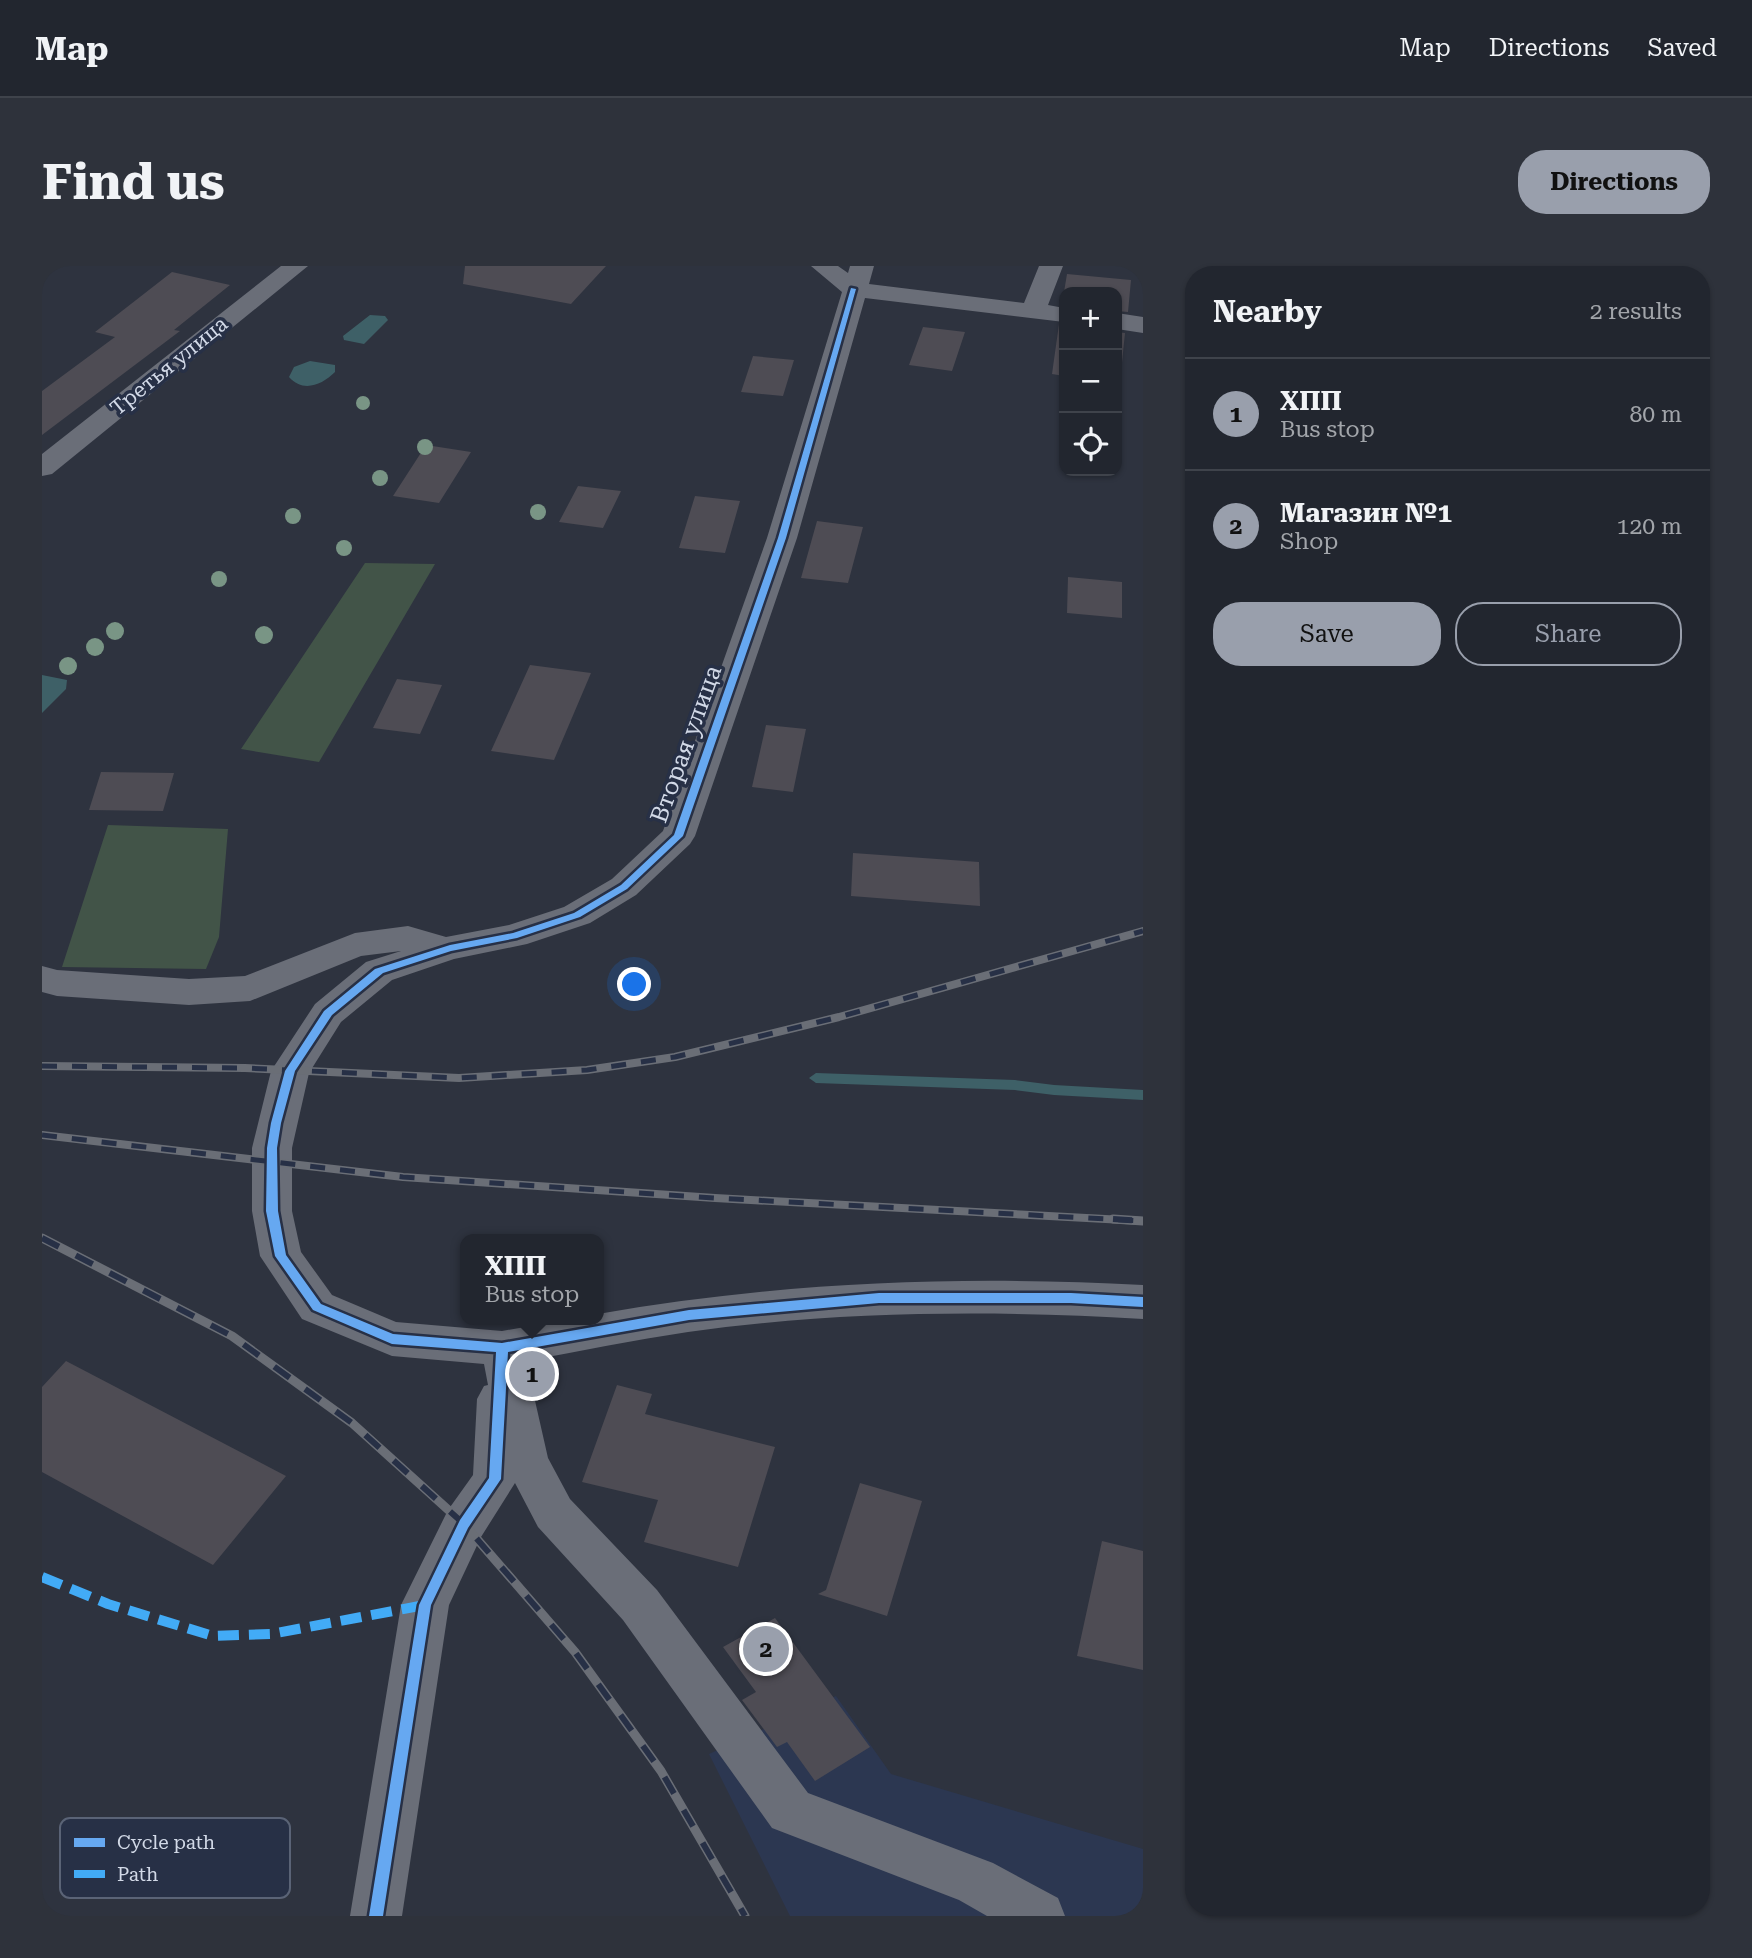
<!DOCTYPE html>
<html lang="en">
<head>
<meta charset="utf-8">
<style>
	body { margin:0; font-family:"Roboto Serif",serif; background:#2e323b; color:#f1f3f6 }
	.controls { position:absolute; right:21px; top:21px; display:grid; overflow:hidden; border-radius:14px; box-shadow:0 2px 5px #0004 }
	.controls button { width:63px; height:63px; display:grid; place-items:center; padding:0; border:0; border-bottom:2px solid #3f434b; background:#22262f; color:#f1f3f6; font:35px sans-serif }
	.you { position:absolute; left:593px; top:719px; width:24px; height:24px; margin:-18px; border:5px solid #fff; border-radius:50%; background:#1a73e8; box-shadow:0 0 0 10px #1a73e833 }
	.badge { display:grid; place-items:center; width:46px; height:46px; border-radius:50%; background:#999fac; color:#111; font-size:23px; font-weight:700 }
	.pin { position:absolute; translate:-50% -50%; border:4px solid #fff; box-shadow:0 2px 7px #0006 }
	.popup { position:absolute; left:418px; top:968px; width:144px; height:91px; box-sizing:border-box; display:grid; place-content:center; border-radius:14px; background:#22262f; filter:drop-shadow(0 2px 5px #0005); font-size:23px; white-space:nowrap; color:#a2a5aa }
	.popup b { font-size:26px; color:#f1f3f6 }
	.popup::after { content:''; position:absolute; left:50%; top:100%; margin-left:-14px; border:14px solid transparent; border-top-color:#22262f }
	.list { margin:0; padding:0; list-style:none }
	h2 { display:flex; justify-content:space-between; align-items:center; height:91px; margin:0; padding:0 28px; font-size:30px }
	h2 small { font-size:23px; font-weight:400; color:#a2a5aa }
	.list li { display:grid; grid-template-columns:46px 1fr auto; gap:21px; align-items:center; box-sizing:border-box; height:112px; padding:0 28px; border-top:2px solid #3f434b }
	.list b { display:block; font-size:26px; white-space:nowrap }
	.list p { margin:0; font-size:23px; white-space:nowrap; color:#a2a5aa }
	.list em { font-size:23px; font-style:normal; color:#a2a5aa }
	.actions { display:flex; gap:14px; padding:21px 28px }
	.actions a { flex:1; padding:16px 0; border:2px solid #999fac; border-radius:28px; text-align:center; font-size:24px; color:#999fac }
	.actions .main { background:#999fac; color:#111 }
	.icon { flex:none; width:38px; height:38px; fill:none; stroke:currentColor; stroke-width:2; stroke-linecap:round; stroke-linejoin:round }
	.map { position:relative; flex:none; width:1101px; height:1650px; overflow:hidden; border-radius:28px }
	header { display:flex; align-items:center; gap:42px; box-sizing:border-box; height:98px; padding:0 35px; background:#22262f; border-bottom:2px solid #3f434b }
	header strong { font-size:33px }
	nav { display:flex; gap:38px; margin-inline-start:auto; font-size:24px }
	.intro { display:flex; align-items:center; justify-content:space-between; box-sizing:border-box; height:168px; padding:0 42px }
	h1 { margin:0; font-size:49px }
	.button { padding:18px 32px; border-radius:28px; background:#999fac; color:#111; font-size:24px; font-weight:700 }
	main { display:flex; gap:42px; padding:0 42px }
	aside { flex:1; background:#22262f; border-radius:28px; box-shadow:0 2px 5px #0004 }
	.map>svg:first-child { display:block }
	.built { fill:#2c3751 }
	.green { fill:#425448 }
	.water { fill:#3e6067 }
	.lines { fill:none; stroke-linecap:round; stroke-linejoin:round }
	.stream { fill:#3e6067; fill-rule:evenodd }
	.building { fill:#4e4c54 }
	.minor { fill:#6a6e78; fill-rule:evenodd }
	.rail-far1-casing { stroke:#6a6e76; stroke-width:8 }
	.rail-casing { stroke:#6a6e76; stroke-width:9 }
	.rail-far1 { stroke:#273046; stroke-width:5; stroke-dasharray:15; stroke-linecap:butt }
	.rail { stroke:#273046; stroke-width:6; stroke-dasharray:19; stroke-linecap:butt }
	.quiet { stroke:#42abf6; stroke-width:10; stroke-dasharray:21 10; stroke-linecap:butt }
	.cycleway-casing { stroke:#273046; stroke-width:5 }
	.cycleway { fill:#66a8f1; fill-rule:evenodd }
	.tree { fill:#799585 }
	.labels { text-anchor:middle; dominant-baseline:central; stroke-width:7; stroke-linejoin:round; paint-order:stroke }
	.far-street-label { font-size:21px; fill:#d2d9e7; stroke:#273046 }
	.street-label { font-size:24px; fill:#d2d9e7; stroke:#273046 }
	.key { fill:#273046; stroke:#5a6376; stroke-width:2 }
	.key-label { font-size:19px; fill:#d2d9e7 }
</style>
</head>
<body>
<header>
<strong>Map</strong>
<nav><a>Map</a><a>Directions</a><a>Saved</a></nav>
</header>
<div class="intro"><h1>Find us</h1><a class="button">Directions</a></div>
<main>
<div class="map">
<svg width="1101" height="1650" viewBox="0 0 1101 1650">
	<rect width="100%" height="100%" fill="#2e333f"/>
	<!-- built -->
	<path class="built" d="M794,1430L849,1508L1101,1583V1650H748L667,1488Z"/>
	<!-- green -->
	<path class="green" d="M323,297L393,298L277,496L199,483Z
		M66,559L186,563L177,671L164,703L20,701Z"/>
	<!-- water -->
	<path class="water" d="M328,49L343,50L346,54L322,78L302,74L301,70Z
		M268,95L293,99V106C280,119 261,127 247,111L252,101Z
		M0,409L25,414L24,423L0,447Z"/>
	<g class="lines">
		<!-- stream -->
		<path class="stream" d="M774,807L973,814L1012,819L1101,824V834L1012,829L973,824L774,817L767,812Z"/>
	</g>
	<!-- building -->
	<path class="building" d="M423,0H564L529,38L421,18Z
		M130,6L188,19L132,64L138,65L0,169V125L73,71L53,66Z
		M1025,8L1089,14L1086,46L1075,45V26H1022Z
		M1017,58H1022V110L1010,108Z
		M881,61L923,66L910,105L867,99Z
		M1075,66L1083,67L1078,116H1075Z
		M711,90L752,94L741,130L699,126Z
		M384,179L429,186L397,237L351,230Z
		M536,220L579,225L561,262L517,256Z
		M653,230L698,235L683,287L637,282Z
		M775,255L821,261L806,317L759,312Z
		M1026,311L1080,316V352L1025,347Z
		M488,399L549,407L512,494L449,485Z
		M355,413L400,419L378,468L331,462Z
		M724,459L764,463L751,526L710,521Z
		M59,506L132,507L121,545L47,544Z
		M811,587L937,596L938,640L809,630Z
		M24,1095L244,1210L171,1299L0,1206V1121Z
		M575,1119L610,1128L603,1148L733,1181L696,1301L602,1276L616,1234L540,1216Z
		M818,1217L880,1235L845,1350L776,1328L784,1324Z
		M1060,1275L1101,1285V1404L1035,1390Z
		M733,1352L828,1481L773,1515L745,1476L735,1481L700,1434L714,1426L681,1381Z"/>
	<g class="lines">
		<!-- minor -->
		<path class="minor" d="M239,0H266L10,208L0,210V188Z
			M769,0H796L806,7L808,0H832L827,18L982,37L997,0H1021L1006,39L1022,42V56L823,32L755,272L653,570L648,578L594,629L548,657L485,678L412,693L350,714L299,756L267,807L250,882V945L259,986L290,1029L354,1056L460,1065L523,1054H556V1048C739,1016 917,1009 1101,1019V1053C951,1044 795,1045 646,1066C592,1074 538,1085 484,1095L506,1192L528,1233L615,1324L766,1527L951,1597L1016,1632L1023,1650H945L917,1634L730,1562L581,1354L496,1261L473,1217L439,1271L407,1339L360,1650H308L359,1339L406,1244L431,1209L435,1133L442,1120L446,1119L442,1098L350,1090L260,1053L218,990L210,945V882L229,805L273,738L324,696L359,685L319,690L208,735L147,739L15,730L0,726V700L15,704L147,713L203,710L313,667L366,660L404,671L467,659L522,641L570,613L621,565L725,272L800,26Z
			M1075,47L1101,51V67L1075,63Z"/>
		<defs>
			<path id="rail-far1" d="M0,800L203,802L417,812L545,804L633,791L797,751L1101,665
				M0,869L361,911L673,932L1101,955"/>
			<path id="rail" d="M1071,953L1101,955
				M0,972L190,1070L310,1157L422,1258L533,1386L619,1505L703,1650"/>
		</defs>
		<!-- rail-far1 casing -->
		<use href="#rail-far1" class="rail-far1-casing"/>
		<!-- rail casing -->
		<use href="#rail" class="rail-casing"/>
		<!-- rail-far1 -->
		<use href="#rail-far1" class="rail-far1"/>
		<!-- rail -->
		<use href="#rail" class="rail"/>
		<!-- quiet -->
		<path class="quiet" d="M0,1311L66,1338L171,1370L229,1368L383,1339"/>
		<defs>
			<path id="cycleway" d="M809,22L814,23L744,272L641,570L585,623L538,651L475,672L409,685L341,707L290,749L253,805L239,857L235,882L236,945L244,989L279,1038L351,1068L460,1077L647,1044L837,1027H1029L1101,1031V1041L1029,1037H837L647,1054L466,1086L459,1213L426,1262L389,1339L341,1650H327L377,1339L418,1254L447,1212L454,1086L350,1078L271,1044L233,990L224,945L225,882L229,857L243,805L282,745L333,703L408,679L471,667L532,647L579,619L632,569L736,272Z"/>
		</defs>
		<!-- cycleway casing -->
		<use href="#cycleway" class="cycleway-casing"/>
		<!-- cycleway -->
		<use href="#cycleway" class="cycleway"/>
	</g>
	<!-- trees -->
	<g class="tree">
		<circle cx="321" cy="137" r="7"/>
		<circle cx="383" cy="181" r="8"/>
		<circle cx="338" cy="212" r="8"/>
		<circle cx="496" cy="246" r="8"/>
		<circle cx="251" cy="250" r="8"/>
		<circle cx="302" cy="282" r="8"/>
		<circle cx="177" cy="313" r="8"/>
		<circle cx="73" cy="365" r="9"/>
		<circle cx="222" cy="369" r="9"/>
		<circle cx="53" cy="381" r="9"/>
		<circle cx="26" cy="400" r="9"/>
	</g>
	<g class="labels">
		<!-- far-street labels -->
		<g class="far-street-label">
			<text transform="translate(127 100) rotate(-39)">Третья улица</text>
		</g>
		<!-- street labels -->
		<g class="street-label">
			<text transform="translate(644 478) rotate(-70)">Вторая улица</text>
		</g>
	</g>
	<!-- legend -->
	<rect x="18" y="1552" width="230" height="80" rx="10" class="key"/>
	<rect x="32" y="1572" width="31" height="9" fill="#66a8f1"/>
	<rect x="32" y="1604" width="31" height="8" fill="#42abf6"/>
	<g class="key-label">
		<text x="75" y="1583">Cycle path</text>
		<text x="75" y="1615">Path</text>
	</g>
</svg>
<div class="controls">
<button>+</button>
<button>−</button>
<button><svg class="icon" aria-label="locate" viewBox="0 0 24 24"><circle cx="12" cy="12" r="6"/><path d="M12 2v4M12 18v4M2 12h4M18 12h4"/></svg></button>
</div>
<div class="you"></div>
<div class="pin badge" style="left:490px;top:1108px">1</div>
<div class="popup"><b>ХПП</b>Bus stop</div>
<div class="pin badge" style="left:724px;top:1383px">2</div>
</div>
<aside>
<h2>Nearby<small>2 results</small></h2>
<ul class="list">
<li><span class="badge">1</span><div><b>ХПП</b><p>Bus stop</p></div><em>80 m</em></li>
<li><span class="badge">2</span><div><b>Магазин №1</b><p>Shop</p></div><em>120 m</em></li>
</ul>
<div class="actions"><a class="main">Save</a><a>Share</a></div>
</aside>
</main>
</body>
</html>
